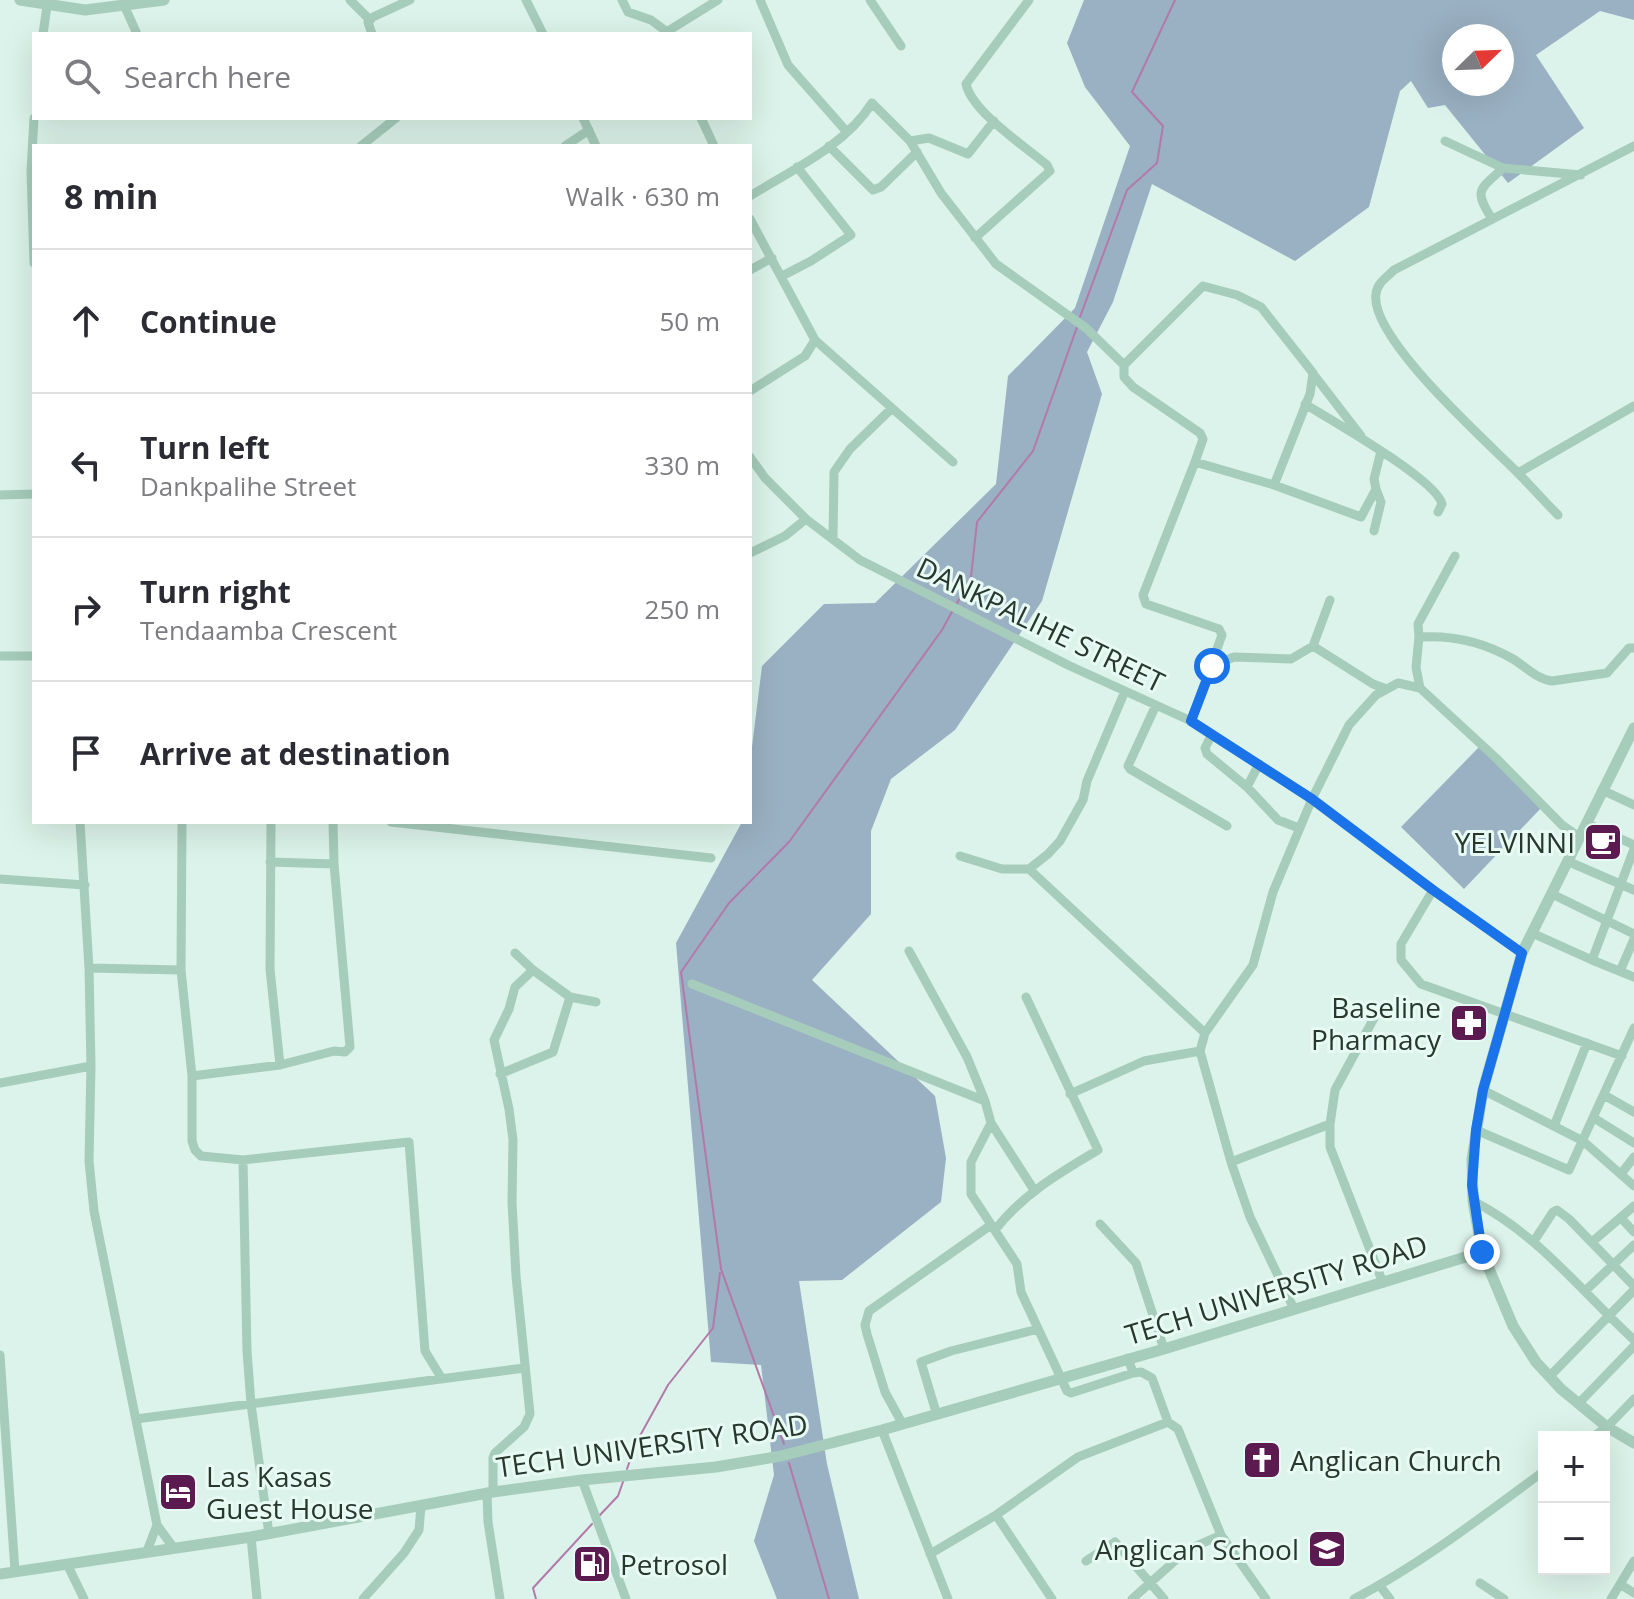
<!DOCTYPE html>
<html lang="en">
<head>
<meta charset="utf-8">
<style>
	body { margin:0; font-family:"Open Sans",sans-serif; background:#f7f7f7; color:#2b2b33 }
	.controls { position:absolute; right:24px; bottom:24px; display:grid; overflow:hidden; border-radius:0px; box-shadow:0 8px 32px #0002 }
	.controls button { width:72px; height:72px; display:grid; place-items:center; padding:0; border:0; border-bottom:2px solid #e1e1e2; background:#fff; color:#2b2b33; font:40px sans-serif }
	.compass { position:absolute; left:1442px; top:24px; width:72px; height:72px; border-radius:50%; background:#fff; box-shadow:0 8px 32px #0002; rotate:67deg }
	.stop { position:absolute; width:24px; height:24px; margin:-18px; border:6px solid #1a73e8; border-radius:50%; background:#fff }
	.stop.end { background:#1a73e8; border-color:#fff; box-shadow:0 2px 8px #0008 }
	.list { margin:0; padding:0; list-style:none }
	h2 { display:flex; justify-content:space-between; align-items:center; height:104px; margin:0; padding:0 32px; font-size:34px }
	h2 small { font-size:26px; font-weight:400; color:#7c7c81 }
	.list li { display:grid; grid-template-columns:52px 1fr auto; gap:24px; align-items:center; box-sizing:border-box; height:144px; padding:0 32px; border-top:2px solid #e1e1e2 }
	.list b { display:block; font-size:30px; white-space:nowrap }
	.list p { margin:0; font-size:26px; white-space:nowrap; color:#7c7c81 }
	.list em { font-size:26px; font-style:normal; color:#7c7c81 }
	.icon { flex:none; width:44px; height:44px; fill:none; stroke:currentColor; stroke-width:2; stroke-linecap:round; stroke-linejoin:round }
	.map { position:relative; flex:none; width:1634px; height:1599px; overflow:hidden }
	.search { position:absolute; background:#fff; box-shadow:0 8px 32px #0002; left:32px; top:32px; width:720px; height:88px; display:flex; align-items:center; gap:20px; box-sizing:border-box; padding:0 28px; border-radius:0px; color:#7c7c81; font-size:30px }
	.panel { position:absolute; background:#fff; box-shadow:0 8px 32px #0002; left:32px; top:144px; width:720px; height:680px; border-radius:0px }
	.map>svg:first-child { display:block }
	.green { fill:#9ab1c3; fill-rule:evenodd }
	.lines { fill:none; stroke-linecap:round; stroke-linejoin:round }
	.stream { stroke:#b279aa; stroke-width:2 }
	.minor { stroke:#a6ccbb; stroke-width:9 }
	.tertiary { stroke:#a6ccbb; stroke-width:11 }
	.route { stroke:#1a73e8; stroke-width:10 }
	.labels { text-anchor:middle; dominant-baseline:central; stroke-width:6; stroke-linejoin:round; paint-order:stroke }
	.street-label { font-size:28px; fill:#28382e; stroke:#e8faf4 }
	.poi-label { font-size:28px; fill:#28382e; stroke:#e8faf4; text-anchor:end }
</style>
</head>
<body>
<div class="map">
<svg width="1634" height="1599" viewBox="0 0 1634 1599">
	<rect width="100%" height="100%" fill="#dbf3ea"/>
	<!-- green -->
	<path class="green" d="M1084,0H1634V20L1600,11L1536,55L1584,128L1508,183L1445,105L1428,108L1411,81L1400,91L1369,207L1295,261L1152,184L1113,302L1087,352L1102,394L1042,601L955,730L891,779L871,831V914L812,980L935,1096L946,1158L941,1202L842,1280L799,1281L827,1464L859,1599H777L754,1541L774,1475L761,1365L711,1362L676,943L742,822H750V763L762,666L824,604L875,603L996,484L1008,376L1075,308L1130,146L1085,87L1067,43ZM1454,36H1502V84H1454Z
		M1480,746L1542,807L1464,889L1401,827Z"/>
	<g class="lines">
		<!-- stream -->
		<path class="stream" d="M1080,317L1127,190L1157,163L1163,126L1132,92L1175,0
			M956,605L971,577L977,522L1033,451L1077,327
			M784,1444L721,1269L681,972L729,903L789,842L942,630L953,610
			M789,1463L829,1599
			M627,1469L636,1443L668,1385L713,1328L720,1273
			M599,1516L618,1496L624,1479
			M536,1599L533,1588L592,1524"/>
		<!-- minor -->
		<path class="minor" d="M350,0L370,20
			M526,0L543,34
			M622,0L628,12L651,20L670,34
			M760,0L788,65L846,131
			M870,0L901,46
			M124,5L137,34
			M668,31L718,0
			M43,34L47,6
			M372,34L368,22L373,17L410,0
			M583,118L596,146
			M701,118L714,146
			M910,141L929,138L968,154L994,121
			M1445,141L1503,168L1581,175
			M361,146L396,118
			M565,146L589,130
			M829,146L873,190L881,187L917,152
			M750,196C792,170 845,146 872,103L910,141L941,193L996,264L1086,328L1124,365V377L1133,387L1200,433L1203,439L1195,462L1143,595L1146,604L1219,629L1222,635L1191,721
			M750,219L815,340L953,462
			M1492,219C1473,189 1480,190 1503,168
			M975,238L1050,171L1047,165C1026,147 972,112 966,84L1029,0
			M34,263L31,171L34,118
			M750,270L772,258
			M782,276L811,261L851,235L797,167
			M1124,365L1203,286L1237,295L1261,307L1313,373L1310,394L1274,485L1195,462
			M1314,375L1361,436
			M750,391L805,356L815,340
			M1305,404C1331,420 1437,480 1442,504L1438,512
			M750,457L765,478L806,519L860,560L1070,666L1191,721L1312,799L1433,890L1522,953
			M1518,473L1634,406
			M1274,485L1361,517L1376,489L1374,479L1381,451
			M0,495L34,494
			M1558,515C1543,500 1530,485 1515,470C1485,440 1369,337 1376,294C1377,283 1387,277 1394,270L1634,146
			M1374,531L1381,502L1376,489
			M833,538L834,472L850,449L891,409
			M750,553L785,536L806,519
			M1455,556L1418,624L1419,637C1452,635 1484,642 1513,659C1526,667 1537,679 1552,681L1607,673L1629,648H1634
			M1419,637L1416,667L1420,688L1496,758L1562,825L1579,837
			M1313,646L1330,600
			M0,656H34
			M1212,666L1234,657L1291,659L1313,646L1373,684L1387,689
			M1156,705L1128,766L1130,769L1227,826
			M1212,734L1205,748L1207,754L1247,787L1278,820L1299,828
			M1247,787L1259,764
			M1602,790L1634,805
			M80,822L89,968L91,1066L89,1161L94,1211L157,1525L173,1547
			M182,822L181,970L192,1076V1141L195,1150L201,1156L243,1160L409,1142L425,1351L442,1379
			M271,822L270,969L280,1065
			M391,822L711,858
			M1586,823L1634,845
			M960,856L1002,869H1029L1048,854L1060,841L1083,800L1087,781L1125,691
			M1567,861L1634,890
			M270,862L334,864
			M1029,869L1205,1033
			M0,879L85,885
			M1433,890L1401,944V960L1421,984L1622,1056
			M1552,894L1634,934
			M1532,933L1592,960L1634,849
			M909,951L967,1057L985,1101
			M515,953L533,970L570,997
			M1592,960L1634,977
			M89,968L181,970
			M1620,971L1634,939
			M692,984L985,1101L991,1123L971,1162V1194L1017,1264L1021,1292L1067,1391L1071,1393L1133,1373
			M500,1074L553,1052L570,997L596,1002
			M192,1076L280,1065L334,1051L345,1052L350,1047L334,864L333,822
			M0,1083L91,1066
			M1483,1090L1583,1141L1634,1186
			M1070,1094L1144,1061L1200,1051
			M1604,1095L1634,1112
			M1594,1118L1634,1143
			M991,1123L1034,1190
			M1330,1124L1335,1090L1374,1018
			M1554,1126L1587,1043
			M1476,1130L1569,1170L1634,1028
			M243,1160L247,1351L251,1404L269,1534
			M1231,1162L1330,1124V1147L1383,1283
			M1621,1174L1634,1157
			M1473,1201C1538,1234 1581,1291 1634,1340
			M1621,1218L1634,1232
			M1100,1224L1136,1263L1164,1349
			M995,1230C1023,1194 1059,1173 1098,1150L1026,997
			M1534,1241L1553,1212L1557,1210L1569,1219L1634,1286
			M1592,1242L1634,1206
			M1585,1291L1634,1245
			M1294,1309L1250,1217L1231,1162L1200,1051L1205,1033L1253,965L1273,892L1312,799L1349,725L1376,695L1398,683L1420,688
			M0,1355L15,1571
			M1128,1358L1133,1373L1141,1372L1152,1378L1168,1422
			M1549,1377L1634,1290
			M1579,1403L1634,1346
			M936,1412L921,1362L951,1351L1038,1329
			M136,1419L524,1368
			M902,1423L885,1392L867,1334L865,1325L869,1311L991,1225
			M882,1430L948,1599
			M1593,1437L1607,1427L1634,1399
			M582,1480L626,1599
			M493,1492V1458L495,1453L524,1427L530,1414L516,1276L512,1202L513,1140L509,1109L494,1040L509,1009L515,987L533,970
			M487,1493L488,1522L500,1599
			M996,1515L1052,1599
			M251,1537L257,1599
			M147,1551L157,1525
			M930,1554L996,1515L1078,1457L1168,1422L1178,1429L1221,1535
			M1086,1561L1115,1542L1164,1599
			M67,1564L84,1599
			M1480,1583L1504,1599
			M1620,1584L1634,1593
			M1380,1586L1390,1599
			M363,1599L404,1553L419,1530L421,1506
			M1132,1599L1187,1550L1221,1535L1266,1599
			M1354,1599C1421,1564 1483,1516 1544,1471
			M1611,1599L1634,1561"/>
		<!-- tertiary -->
		<path class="tertiary" d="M20,0L85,10L164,0
			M1634,728L1522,953L1483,1090L1472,1159L1473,1201L1482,1252L1513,1326L1536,1362L1561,1389L1607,1427L1634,1443
			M0,1574L251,1537L493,1492L582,1480L716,1467L781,1456L882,1430L1164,1349L1482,1252"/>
	</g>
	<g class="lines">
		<!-- route -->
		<path class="route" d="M1212,666L1191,721L1312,799L1433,890L1522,953L1483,1090L1476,1130L1472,1185L1482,1252"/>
	</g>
	<!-- icons -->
	<defs>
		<symbol id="cafe-square" viewBox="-11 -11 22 22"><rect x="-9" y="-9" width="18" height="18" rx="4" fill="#5b1b51" stroke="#e8faf4"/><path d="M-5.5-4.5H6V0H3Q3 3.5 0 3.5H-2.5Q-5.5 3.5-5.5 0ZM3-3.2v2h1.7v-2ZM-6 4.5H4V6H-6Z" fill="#fff"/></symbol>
		<symbol id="pharmacy-square" viewBox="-11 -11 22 22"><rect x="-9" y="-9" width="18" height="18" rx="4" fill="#5b1b51" stroke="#e8faf4"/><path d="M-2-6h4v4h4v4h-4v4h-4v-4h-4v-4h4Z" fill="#fff"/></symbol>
		<symbol id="church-square" viewBox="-11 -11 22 22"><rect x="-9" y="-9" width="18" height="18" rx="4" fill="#5b1b51" stroke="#e8faf4"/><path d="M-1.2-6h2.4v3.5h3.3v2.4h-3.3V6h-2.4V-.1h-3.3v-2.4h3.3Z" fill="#fff"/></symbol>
		<symbol id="hotel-square" viewBox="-11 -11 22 22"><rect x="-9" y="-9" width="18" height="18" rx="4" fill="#5b1b51" stroke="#e8faf4"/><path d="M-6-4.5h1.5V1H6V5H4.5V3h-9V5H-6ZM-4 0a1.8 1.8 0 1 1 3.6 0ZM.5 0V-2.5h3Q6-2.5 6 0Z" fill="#fff"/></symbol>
		<symbol id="school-square" viewBox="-11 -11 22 22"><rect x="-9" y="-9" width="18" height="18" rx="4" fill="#5b1b51" stroke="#e8faf4"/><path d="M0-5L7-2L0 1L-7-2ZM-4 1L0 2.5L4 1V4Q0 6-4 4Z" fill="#fff"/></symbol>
		<symbol id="fuel-square" viewBox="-11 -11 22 22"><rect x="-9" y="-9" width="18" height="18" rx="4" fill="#5b1b51" stroke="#e8faf4"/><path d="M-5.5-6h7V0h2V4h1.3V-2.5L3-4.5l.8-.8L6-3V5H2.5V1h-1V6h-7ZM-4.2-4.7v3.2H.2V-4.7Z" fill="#fff"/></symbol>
	</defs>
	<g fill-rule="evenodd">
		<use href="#cafe-square" x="1581" y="820" width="44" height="44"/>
		<use href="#pharmacy-square" x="1447" y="1001" width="44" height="44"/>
		<use href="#church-square" x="1240" y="1438" width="44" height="44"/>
		<use href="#hotel-square" x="156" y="1470" width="44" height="44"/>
		<use href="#school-square" x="1305" y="1527" width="44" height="44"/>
		<use href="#fuel-square" x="570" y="1542" width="44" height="44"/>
	</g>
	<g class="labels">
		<!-- street labels -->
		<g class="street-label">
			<text transform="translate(1041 624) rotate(26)">DANKPALIHE STREET</text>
			<text transform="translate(1276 1289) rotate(-17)">TECH UNIVERSITY ROAD</text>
			<text transform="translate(652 1445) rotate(-8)">TECH UNIVERSITY ROAD</text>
		</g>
		<!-- poi labels -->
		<g class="poi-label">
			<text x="1575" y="842">YELVINNI</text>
			<text x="1441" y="1007">Baseline<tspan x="1441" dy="32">Pharmacy</tspan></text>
			<text x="1290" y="1460" text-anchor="start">Anglican Church</text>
			<text x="206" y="1476" text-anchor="start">Las Kasas<tspan x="206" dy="32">Guest House</tspan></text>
			<text x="1299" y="1549">Anglican School</text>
			<text x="620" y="1564" text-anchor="start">Petrosol</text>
		</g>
	</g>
</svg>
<div class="controls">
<button>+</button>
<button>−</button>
</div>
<svg class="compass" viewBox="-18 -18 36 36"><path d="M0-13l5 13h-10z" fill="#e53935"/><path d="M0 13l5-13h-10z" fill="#7c7c81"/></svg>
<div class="stop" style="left:1212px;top:666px"></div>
<div class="stop end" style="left:1482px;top:1252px"></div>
<div class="search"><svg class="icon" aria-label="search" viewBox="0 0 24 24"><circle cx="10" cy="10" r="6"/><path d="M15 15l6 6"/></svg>Search here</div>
<section class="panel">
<h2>8 min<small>Walk · 630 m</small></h2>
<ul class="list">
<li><svg class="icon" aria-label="ahead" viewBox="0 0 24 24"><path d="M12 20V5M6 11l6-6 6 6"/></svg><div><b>Continue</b></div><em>50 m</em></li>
<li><svg class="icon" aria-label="left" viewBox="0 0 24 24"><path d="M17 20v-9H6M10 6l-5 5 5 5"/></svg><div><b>Turn left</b><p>Dankpalihe Street</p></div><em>330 m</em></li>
<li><svg class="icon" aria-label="right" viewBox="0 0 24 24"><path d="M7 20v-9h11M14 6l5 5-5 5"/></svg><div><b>Turn right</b><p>Tendaamba Crescent</p></div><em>250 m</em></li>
<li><svg class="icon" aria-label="arrive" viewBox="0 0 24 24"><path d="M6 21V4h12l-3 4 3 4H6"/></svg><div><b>Arrive at destination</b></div></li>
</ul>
</section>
</div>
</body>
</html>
